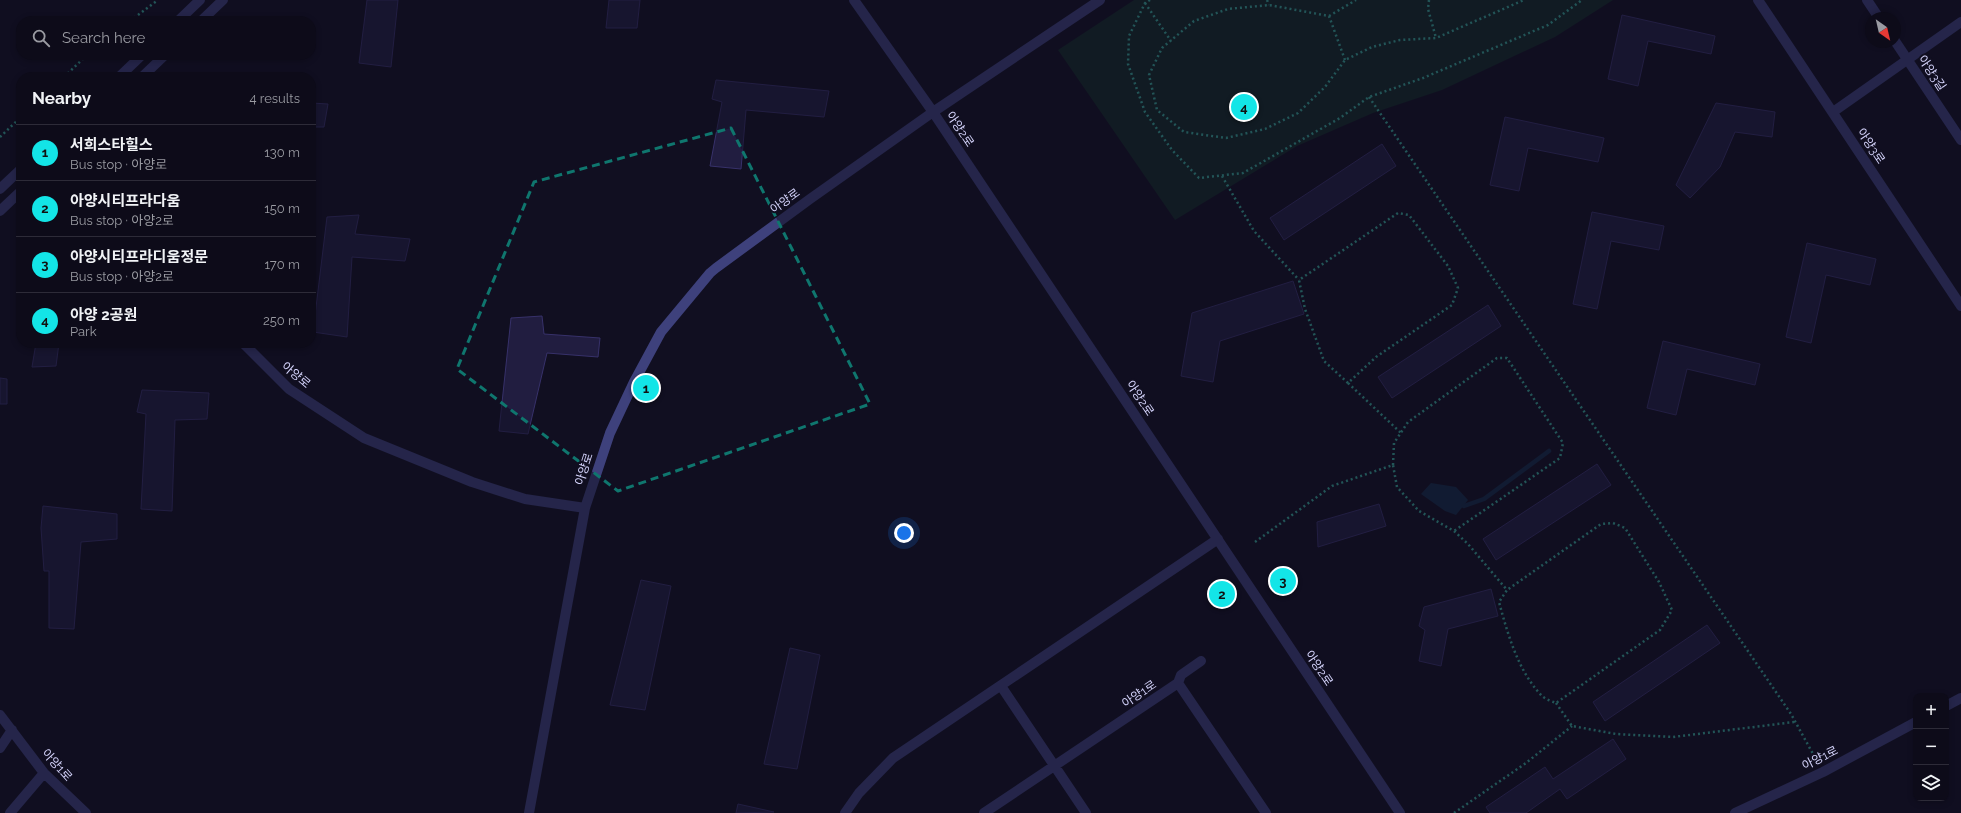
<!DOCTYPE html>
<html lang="en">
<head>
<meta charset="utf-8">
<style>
	body { margin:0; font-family:Raleway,"Noto Sans KR",sans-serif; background:#161422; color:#f1f3f6 }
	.controls { position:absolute; right:12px; bottom:12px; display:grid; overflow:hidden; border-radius:8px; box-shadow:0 2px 6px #0003 }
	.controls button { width:36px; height:36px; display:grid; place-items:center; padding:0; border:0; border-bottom:1px solid #2d2b38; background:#0d0b19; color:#f1f3f6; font:20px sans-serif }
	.compass { position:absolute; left:1865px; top:12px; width:36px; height:36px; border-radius:50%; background:#0d0b19; box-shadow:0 2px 6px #0003; rotate:146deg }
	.you { position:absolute; left:904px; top:533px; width:14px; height:14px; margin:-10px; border:3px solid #fff; border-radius:50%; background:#1a73e8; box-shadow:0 0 0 6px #1a73e833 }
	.badge { display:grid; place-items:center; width:26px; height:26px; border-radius:50%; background:#13e5e7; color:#111; font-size:13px; font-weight:700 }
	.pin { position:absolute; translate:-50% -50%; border:2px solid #fff; box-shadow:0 1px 4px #0006 }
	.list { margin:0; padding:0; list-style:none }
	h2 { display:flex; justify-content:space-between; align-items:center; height:52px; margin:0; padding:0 16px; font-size:17px }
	h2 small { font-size:13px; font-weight:400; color:#9a9ba2 }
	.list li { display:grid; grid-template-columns:26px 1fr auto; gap:12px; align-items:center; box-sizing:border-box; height:56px; padding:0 16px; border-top:1px solid #2d2b38 }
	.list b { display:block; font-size:15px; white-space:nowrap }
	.list p { margin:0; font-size:13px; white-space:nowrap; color:#9a9ba2 }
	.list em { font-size:13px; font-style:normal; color:#9a9ba2 }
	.icon { flex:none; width:22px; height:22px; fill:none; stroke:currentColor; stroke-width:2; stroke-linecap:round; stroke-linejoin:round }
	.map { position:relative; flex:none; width:1961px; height:813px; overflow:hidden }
	.search { position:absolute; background:#0d0b19; box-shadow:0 2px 6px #0003; left:16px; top:16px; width:300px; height:44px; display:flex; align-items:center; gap:10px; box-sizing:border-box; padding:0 14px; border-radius:16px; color:#9a9ba2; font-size:15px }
	.panel { position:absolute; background:#0d0b19; box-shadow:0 2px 6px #0003; left:16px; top:72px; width:300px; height:276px; border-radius:16px }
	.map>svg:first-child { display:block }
	.green { fill:#132a27 }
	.water { fill:#132b47 }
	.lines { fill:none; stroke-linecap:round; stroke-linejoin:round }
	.stream { stroke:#132b47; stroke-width:4.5 }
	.building { fill:#211d40; stroke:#37316a }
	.path { stroke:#38aa99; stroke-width:2.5; stroke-dasharray:2 3; stroke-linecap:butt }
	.minor { stroke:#3e417c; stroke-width:10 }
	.marked { fill:none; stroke:#0f766e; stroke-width:3; stroke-dasharray:8 5; stroke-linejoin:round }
	.labels { text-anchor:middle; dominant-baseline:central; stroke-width:4; stroke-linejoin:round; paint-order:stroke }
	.street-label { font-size:12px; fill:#d4d3fb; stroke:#110f21 }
</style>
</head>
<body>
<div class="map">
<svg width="1961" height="813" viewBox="0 0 1961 813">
	<rect width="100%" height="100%" fill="#110f21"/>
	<!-- green -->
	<path class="green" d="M1134,0H1613L1555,37L1442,90L1373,113L1297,146L1175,220L1058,50Z"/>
	<!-- water -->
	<path class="water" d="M1431,483L1456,487L1468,500L1456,515L1445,511L1421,494Z"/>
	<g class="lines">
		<!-- stream -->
		<path class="stream" d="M1464,506L1484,499L1549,451"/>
	</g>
	<!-- building -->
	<path class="building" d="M367,0H398L391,67L359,63Z
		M609,0H640L637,28H606Z
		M1622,15L1715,36L1711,54L1648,41L1638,86L1608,79Z
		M716,80L829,91L824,117L746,110L741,169L710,166L722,102L712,99Z
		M311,103L328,104L324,127H311Z
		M1716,103L1775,112L1772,137L1735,132L1720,167L1690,198L1676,185Z
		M1505,117L1604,138L1598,162L1528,148L1519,191L1490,185Z
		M1382,144L1396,166L1284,240L1270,218Z
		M1592,212L1664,226L1659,250L1611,241L1597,309L1573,304Z
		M359,215L355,234L410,239L405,261L352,257L347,337L313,332L327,217Z
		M1807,243L1876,259L1870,285L1826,275L1811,343L1786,337Z
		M1293,281L1304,314L1220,341L1213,382L1181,376L1192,313Z
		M1488,305L1501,326L1392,398L1378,377Z
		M542,316L544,334L600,338L598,357L547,353L528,434L499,431L511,318Z
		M1663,341L1760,364L1755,385L1687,369L1676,415L1647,408Z
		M36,343H59L56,366L32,367Z
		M0,378L7,379V404H0Z
		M142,390L209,393L207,419L175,420L172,511L141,509L146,414L137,412Z
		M1597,464L1611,485L1496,560L1483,539Z
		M1379,504L1386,526L1318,547L1317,522Z
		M43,506L117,514V539L81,542L74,629L49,628V571H44L41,528Z
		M641,580L671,586L645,710L610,705Z
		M1491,589L1498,616L1448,629L1441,666L1419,661L1425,630L1419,626L1424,607Z
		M1707,625L1720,643L1605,721L1593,702Z
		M790,648L820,655L797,769L764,764Z
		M1613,739L1626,759L1567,799L1560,789L1526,813H1490L1486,807L1545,767L1553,779Z
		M738,804L774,812L736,813Z"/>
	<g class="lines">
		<!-- path -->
		<path class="path" d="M1150,0L1145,3L1129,36L1128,64L1145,112L1172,150L1199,178L1243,173L1340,118L1369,97L1423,78L1548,25L1582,0
			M1267,0L1269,5
			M1429,0L1428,9L1436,38
			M1145,3L1171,41
			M1329,16L1356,0
			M130,21L158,0
			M1345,60L1329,16L1269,5L1228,9L1194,21L1162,48L1149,75L1157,110L1184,132L1226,138L1265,129L1298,113L1325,87L1345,60L1372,47L1400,40L1436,38L1524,0
			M64,77L87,55
			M1369,97L1791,714L1818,763
			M0,137L21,117
			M1222,176L1254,231L1299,280
			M1348,383L1324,361L1305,309L1299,280L1398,213L1409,215L1448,266L1458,288L1452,305L1376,357L1348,383L1401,433
			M1393,465L1394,443L1408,422L1497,358H1507L1563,443L1560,458L1454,531
			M1255,542L1332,486L1393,465L1397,487L1419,511L1454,531L1468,544L1507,590L1499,602C1508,635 1518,671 1542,696C1545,699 1551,701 1556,703L1660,630L1672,610L1659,582L1625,528L1613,523L1601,524L1507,590
			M1556,703L1572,726L1616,734L1673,737L1794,722
			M1454,813L1526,763L1572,726"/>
		<!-- minor -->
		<path class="minor" d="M854,0L933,112L1400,813
			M1758,0L1961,306
			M1867,0L1879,18
			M178,21L200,0
			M201,21L223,0
			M1895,41L1961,140
			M119,77L142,55
			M142,77L165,55
			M1833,112L1961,22
			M0,189L21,169
			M0,211L21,191
			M243,343L289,389L364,438L472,482L525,499L585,508
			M1178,683L1181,675L1201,661
			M1001,686L1086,813
			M1946,706L1961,698
			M0,715L44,773L86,813
			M0,748L12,730
			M10,813L44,773
			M529,813L585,508L610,433L634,382L661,332L710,273L716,268L810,199L933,112L1100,0
			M845,813L859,793L893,758L1218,539
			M984,813L1178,683L1266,813
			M1735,813L1823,772L1916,722"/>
	</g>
	<!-- marked area -->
	<path d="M0 0H1961V813H0ZM731,128L870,404L618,491L457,369L534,182Z" fill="#110f21" fill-opacity=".55" fill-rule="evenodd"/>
	<path class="marked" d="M731,128L870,404L618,491L457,369L534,182Z"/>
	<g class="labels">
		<!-- street labels -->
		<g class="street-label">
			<text transform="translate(1932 73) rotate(56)">아양3길</text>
			<text transform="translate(960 129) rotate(56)">아양2로</text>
			<text transform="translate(1871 146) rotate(56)">아양3로</text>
			<text transform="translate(785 201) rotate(-36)">아양로</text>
			<text transform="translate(296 375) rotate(40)">아양로</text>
			<text transform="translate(1140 398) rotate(56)">아양2로</text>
			<text transform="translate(584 469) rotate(-72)">아양로</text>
			<text transform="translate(1319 668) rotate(56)">아양2로</text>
			<text transform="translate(1139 694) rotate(-34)">아양1로</text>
			<text transform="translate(1820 758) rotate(-27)">아양1로</text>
			<text transform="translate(57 765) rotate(48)">아양1로</text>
		</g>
	</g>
</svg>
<div class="controls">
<button>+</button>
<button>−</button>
<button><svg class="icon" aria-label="layers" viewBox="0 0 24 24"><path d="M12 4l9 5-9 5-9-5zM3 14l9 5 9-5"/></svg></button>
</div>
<svg class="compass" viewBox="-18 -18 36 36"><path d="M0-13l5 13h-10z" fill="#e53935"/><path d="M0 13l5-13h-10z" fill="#9a9ba2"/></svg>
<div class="you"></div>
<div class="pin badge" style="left:646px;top:388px">1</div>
<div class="pin badge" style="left:1222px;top:594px">2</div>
<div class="pin badge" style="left:1283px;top:581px">3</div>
<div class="pin badge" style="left:1244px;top:107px">4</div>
<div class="search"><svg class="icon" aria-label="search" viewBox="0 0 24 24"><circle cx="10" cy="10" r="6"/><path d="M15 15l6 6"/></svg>Search here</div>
<section class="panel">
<h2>Nearby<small>4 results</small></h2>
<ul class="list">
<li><span class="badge">1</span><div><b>서희스타힐스</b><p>Bus stop · 아양로</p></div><em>130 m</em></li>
<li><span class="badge">2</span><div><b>아양시티프라다움</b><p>Bus stop · 아양2로</p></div><em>150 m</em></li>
<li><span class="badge">3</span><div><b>아양시티프라디움정문</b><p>Bus stop · 아양2로</p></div><em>170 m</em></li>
<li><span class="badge">4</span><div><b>아양 2공원</b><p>Park</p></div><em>250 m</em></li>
</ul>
</section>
</div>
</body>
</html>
